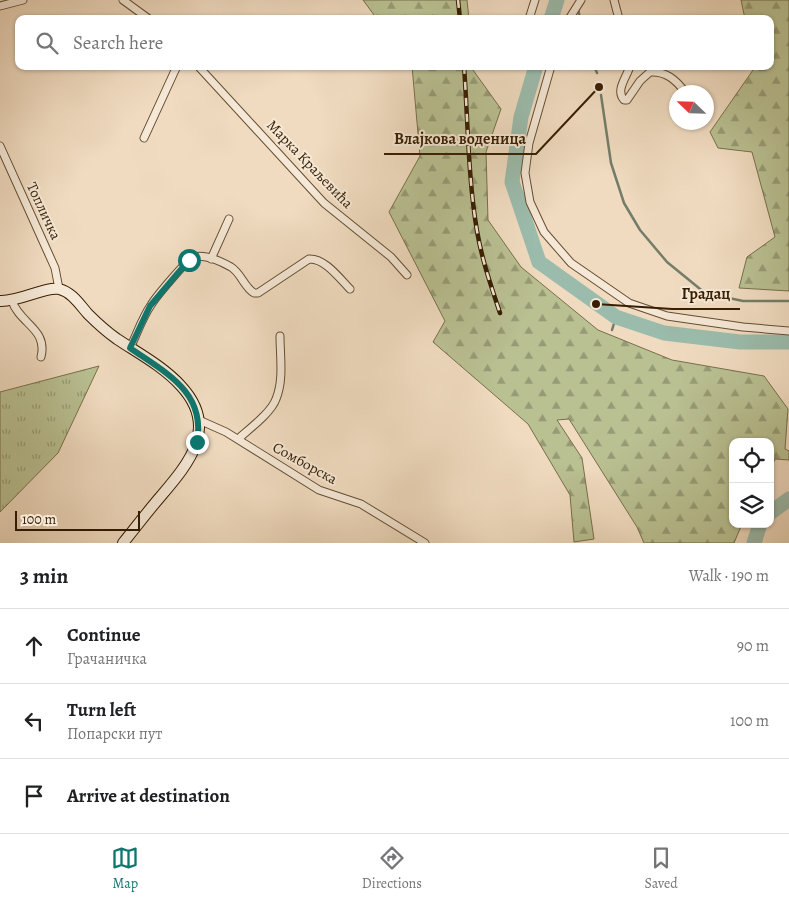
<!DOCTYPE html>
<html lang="en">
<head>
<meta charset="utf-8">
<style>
	body { margin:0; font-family:Alegreya,serif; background:#f6f6f6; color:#202124 }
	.controls { position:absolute; right:15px; bottom:15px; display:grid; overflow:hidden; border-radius:10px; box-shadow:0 1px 4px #0004 }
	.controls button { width:45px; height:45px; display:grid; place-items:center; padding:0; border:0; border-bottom:1px solid #e0e0e0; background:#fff; color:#202124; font:25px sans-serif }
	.compass { position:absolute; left:669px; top:85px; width:45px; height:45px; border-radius:50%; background:#fff; box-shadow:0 1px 4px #0004; rotate:293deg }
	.scale { position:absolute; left:15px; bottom:12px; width:125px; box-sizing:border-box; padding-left:5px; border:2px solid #371e02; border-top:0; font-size:14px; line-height:18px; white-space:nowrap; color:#371e02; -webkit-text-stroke:4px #f5e8d6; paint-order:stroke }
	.stop { position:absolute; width:15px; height:15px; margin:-11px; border:4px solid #0f766e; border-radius:50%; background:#fff }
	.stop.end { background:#0f766e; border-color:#fff; box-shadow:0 1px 5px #0008 }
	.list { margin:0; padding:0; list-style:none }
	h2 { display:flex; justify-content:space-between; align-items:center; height:65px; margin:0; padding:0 20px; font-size:21px }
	h2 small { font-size:16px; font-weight:400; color:#757577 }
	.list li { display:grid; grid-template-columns:32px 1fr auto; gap:15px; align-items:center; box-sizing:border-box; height:75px; padding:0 20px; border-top:1px solid #e0e0e0 }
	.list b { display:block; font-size:19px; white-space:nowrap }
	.list p { margin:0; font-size:16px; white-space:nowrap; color:#757577 }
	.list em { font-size:16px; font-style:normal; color:#757577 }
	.icon { flex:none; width:28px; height:28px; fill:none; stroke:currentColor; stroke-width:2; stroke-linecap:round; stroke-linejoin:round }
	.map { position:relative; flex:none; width:789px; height:543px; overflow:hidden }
	.search { position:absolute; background:#fff; box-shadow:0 1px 4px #0004; left:15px; right:15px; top:15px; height:55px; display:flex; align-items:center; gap:12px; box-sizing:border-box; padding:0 18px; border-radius:10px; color:#757577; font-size:19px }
	.sheet { height:290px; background:#fff }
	nav { display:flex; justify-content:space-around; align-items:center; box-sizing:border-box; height:70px; border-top:1px solid #e0e0e0; background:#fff; font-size:14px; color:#757577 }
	nav a { display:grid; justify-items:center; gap:2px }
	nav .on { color:#0f766e }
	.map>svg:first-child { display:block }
	.grass { fill:url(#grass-tufts); stroke:#786f4a }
	.forest { fill:url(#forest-firs); stroke:#786f4a }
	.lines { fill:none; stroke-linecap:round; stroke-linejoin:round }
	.stream { stroke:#737d69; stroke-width:2.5 }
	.river { stroke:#9bbcad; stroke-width:15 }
	.street-casing { stroke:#654d32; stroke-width:9 }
	.secondary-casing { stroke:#371e02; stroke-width:12 }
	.street { stroke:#f5e8d6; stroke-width:7 }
	.secondary { stroke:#f5e8d6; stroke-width:10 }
	.rail-casing { stroke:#371e02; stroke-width:4.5 }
	.rail { stroke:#f5e8d6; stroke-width:2.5; stroke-dasharray:8; stroke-linecap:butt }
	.route { stroke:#0f766e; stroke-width:6 }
	.labels { text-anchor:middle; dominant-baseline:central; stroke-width:4; stroke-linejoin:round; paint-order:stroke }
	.street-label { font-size:15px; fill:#371e02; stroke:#f5e8d6 }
	.leader { fill:none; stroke:#371e02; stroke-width:2 }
	.callout-dot { fill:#371e02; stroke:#f5e8d6; stroke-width:2 }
	.callout-label { font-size:16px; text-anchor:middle; font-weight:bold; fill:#371e02; stroke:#f5e8d6; stroke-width:4; stroke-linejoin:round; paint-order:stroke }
</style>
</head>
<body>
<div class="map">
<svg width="789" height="543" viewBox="0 0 789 543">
	<defs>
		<pattern id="grass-tufts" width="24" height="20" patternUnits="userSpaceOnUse" patternTransform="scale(1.25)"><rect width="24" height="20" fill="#b9c092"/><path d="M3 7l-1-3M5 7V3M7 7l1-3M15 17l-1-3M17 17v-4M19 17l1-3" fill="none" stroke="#979b75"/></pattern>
		<pattern id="forest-firs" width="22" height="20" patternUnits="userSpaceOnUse" patternTransform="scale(1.25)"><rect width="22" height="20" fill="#b9c092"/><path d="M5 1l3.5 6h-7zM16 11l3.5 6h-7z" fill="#979b75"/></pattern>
	</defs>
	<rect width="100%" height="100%" fill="#f0dbc0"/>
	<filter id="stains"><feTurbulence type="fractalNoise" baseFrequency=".004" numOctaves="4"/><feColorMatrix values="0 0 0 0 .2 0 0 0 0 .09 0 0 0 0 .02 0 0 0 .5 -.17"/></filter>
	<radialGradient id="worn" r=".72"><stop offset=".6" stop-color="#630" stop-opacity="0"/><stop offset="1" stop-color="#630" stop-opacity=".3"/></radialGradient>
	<!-- grass -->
	<path class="grass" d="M99,366L58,453L0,512V392Z"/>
	<!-- forest -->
	<path class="forest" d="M363,0H467L469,19H377Z
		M741,0H789V291L739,288L747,257L775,237L752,152L718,148L710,132L753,70V66H770V19H745Z
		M412,66H473V70L501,109L486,152L488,220L521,267L598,330L672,360L764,376L788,409L785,449L789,451V460L775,459L770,470V442H733V524H742L734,543H644L637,527L569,419L557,420L582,458L594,539L574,542L570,495L528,424L433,342L445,321L389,212L420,156Z"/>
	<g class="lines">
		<!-- stream -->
		<path class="stream" d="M578,8L580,19
			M594,66L597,73
			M601,95L611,163L624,203L640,230L667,262L705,293L743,301H789
			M612,330L616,317"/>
		<!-- river -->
		<path class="river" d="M551,19L557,0
			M536,66L521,117L512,182L539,262L616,317L664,333L740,342H789
			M770,513L789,499
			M754,543L760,524"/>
		<defs>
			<path id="street" d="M123,0L149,19
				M614,0L619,19
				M0,6L23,0
				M529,19L535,0
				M569,19L581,0
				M198,66L324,203L391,257L407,275
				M551,66L529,143L525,173L530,202L544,232L571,263L629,303L667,316L743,327L789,331
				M630,66C627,77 615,90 624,100H627L640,81L650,72C666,71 676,80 685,92
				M144,138L177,66
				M0,146L55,268L59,289
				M211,259L229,219
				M12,301C20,324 48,329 41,357
				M130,348C137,334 142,318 151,305C155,298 188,258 194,257C205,254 222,262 231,267C241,273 244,287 254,293H258L309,259C325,258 340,279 350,289
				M199,420L226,432L319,490L361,504L425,543
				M238,439C249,429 271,413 276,399C284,380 280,356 280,336"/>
			<path id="secondary" d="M0,301C19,302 46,286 59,289C72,292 80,305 88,314C96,322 107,332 117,339C138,353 164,367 181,386C219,427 190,462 161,496C148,511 136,527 123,543"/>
		</defs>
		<!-- street casing -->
		<use href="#street" class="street-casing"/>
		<!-- secondary casing -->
		<use href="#secondary" class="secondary-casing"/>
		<!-- street -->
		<use href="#street" class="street"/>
		<!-- secondary -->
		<use href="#secondary" class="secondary"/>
		<defs>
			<path id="rail" d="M458,0L460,19
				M464,66C468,121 468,178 477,231C482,260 491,286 500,313"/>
		</defs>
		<!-- rail casing -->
		<use href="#rail" class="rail-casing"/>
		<!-- rail -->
		<use href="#rail" class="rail"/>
	</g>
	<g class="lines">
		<!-- route -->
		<path class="route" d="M189,260L150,306L130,348C166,373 206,392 197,442"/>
	</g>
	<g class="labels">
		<!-- street labels -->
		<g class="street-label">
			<text transform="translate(310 164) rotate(46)">Марка Краљевића</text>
			<text transform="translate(44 211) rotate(65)">Топличка</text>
			<text transform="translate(305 463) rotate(29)">Сомборска</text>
		</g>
	</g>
	<!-- callouts -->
	<path class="leader" d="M599 87L536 154H384M596 304L672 309H740"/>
	<g class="callout-dot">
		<circle cx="599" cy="87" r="5"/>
		<circle cx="596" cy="304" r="5"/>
	</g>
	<g class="callout-label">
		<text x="460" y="144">Влајкова воденица</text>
		<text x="706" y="299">Градац</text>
	</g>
	<rect width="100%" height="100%" filter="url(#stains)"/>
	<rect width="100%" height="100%" fill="url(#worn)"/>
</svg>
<div class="controls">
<button><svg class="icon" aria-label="locate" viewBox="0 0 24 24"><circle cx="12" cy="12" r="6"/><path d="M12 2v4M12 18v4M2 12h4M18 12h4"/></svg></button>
<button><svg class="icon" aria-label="layers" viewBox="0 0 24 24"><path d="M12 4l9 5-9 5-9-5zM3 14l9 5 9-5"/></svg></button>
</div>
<svg class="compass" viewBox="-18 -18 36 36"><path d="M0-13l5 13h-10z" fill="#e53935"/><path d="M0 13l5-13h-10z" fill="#757577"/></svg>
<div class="scale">100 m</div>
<div class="stop" style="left:189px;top:260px"></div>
<div class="stop end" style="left:197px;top:442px"></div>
<div class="search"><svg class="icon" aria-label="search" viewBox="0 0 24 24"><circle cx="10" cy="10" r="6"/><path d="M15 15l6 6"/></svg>Search here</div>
</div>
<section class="sheet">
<h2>3 min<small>Walk · 190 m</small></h2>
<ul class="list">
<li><svg class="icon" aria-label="ahead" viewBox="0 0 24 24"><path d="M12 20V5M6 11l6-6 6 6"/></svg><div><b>Continue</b><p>Грачаничка</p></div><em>90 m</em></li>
<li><svg class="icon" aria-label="left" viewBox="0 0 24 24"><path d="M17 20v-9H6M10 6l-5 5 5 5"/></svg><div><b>Turn left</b><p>Попарски пут</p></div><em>100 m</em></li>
<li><svg class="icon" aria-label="arrive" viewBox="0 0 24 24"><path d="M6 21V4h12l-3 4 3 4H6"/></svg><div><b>Arrive at destination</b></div></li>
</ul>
</section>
<nav>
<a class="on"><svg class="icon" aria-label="map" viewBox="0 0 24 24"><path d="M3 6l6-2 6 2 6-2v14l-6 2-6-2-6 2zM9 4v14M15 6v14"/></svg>Map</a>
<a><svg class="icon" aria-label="directions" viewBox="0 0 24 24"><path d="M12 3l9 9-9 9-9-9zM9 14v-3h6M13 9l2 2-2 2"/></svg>Directions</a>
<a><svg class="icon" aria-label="saved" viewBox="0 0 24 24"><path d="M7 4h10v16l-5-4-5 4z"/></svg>Saved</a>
</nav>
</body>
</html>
